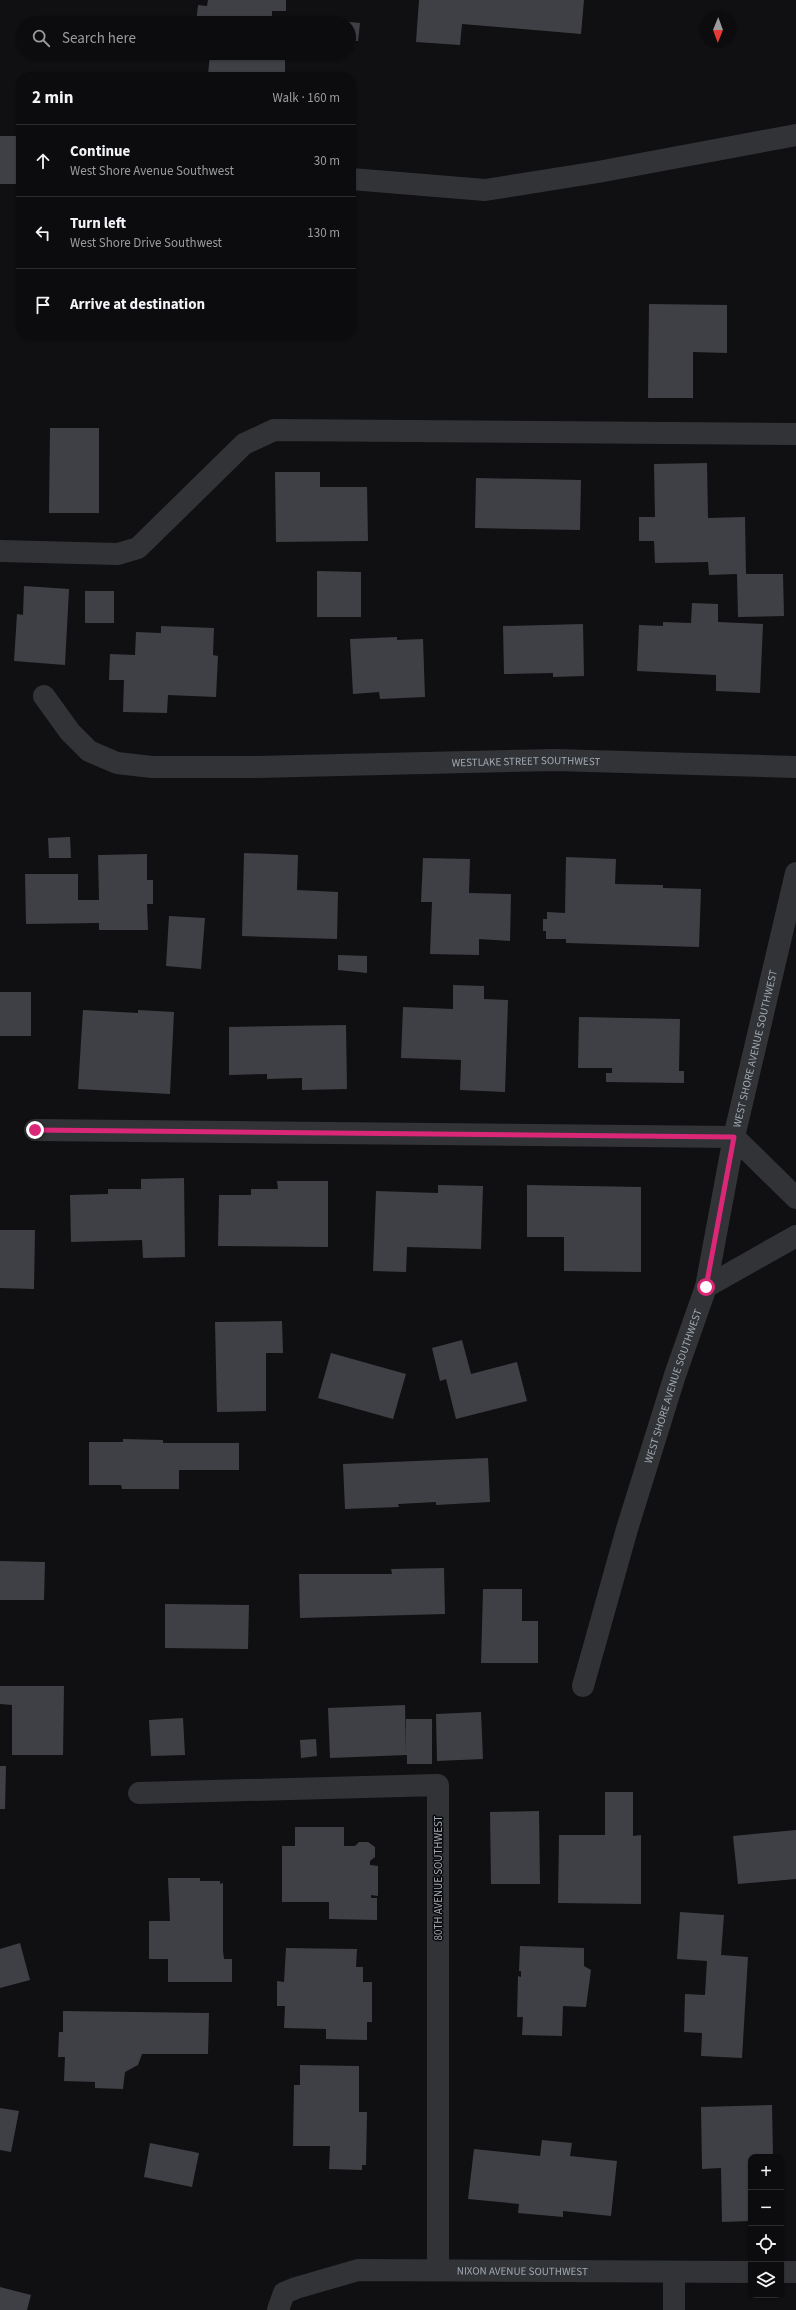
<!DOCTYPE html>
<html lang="en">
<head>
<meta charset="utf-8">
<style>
	body { margin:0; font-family:"Source Sans 3",sans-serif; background:#151517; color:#f1f3f6 }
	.controls { position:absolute; right:12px; bottom:12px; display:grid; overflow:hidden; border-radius:8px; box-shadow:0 1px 3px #0004 }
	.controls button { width:36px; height:36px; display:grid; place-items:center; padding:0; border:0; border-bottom:1px solid #2c2c2e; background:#0c0c0e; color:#f1f3f6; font:20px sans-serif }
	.compass { position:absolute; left:700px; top:12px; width:36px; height:36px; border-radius:50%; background:#0c0c0e; box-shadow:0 1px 3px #0004; rotate:181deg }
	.stop { position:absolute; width:12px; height:12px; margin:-9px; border:3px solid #db2777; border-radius:50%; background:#fff }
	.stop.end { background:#db2777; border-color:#fff; box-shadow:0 1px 4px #0008 }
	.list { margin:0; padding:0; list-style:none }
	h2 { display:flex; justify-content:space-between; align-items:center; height:52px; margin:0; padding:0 16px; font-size:17px }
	h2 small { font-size:13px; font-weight:400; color:#9a9b9e }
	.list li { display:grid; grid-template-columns:26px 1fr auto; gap:12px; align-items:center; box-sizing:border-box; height:72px; padding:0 16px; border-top:1px solid #2c2c2e }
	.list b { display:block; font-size:15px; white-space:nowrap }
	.list p { margin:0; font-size:13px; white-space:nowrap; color:#9a9b9e }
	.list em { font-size:13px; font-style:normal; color:#9a9b9e }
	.icon { flex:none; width:22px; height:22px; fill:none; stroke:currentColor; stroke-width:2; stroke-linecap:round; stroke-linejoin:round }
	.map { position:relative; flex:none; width:796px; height:2310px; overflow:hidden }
	.search { position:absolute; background:#0c0c0e; box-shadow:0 1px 3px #0004; left:16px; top:16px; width:340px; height:44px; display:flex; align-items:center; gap:10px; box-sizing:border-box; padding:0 14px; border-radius:22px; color:#9a9b9e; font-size:15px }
	.panel { position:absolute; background:#0c0c0e; box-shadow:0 1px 3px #0004; left:16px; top:72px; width:340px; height:268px; border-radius:16px }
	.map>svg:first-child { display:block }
	.building { fill:#3f4045 }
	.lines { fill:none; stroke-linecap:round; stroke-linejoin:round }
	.minor { stroke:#313337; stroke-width:22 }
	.route { stroke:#db2777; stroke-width:5 }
	.labels { text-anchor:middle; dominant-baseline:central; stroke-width:3; stroke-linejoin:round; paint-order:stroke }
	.street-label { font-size:11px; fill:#a1a9b3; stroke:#0b0b0d }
</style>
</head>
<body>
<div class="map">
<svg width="796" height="2310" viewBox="0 0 796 2310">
	<rect width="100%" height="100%" fill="#101012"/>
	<!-- building -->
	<path class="building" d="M208,0H286V11H272V21H307V23H196L198,5L207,6Z
		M419,0H584L581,34L462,24L460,45L416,42Z
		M340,21L360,23L358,41H355V46H349V23H340Z
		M210,53H270V59H285V77H217L208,75Z
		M0,136H21V184H0Z
		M649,304L727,305V353L693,352V398H648Z
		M50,428H99V513H49Z
		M707,463L708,518L745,517L746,574H783L784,616L738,617L737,574L709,575L708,562L655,563L654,541H639V517H655L654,464Z
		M275,472H320V487H367L368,541L276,542Z
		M476,478L581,480L580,530L475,528Z
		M317,571L361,572V617H317Z
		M24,586L69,589L65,665L14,661L17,614L23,615Z
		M85,591H114V623H85Z
		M692,603L718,604V622L763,624L760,693L716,691V675L637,671L639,625L663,626V622L691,623Z
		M583,624L584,676L553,677V673L504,674L503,626Z
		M161,626L214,628L213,655L218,656L216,697L168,695L167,713L123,712L124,680H109L110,654L135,655L136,632L161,633Z
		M397,637V640L423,639L425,697L380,699L379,692L353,694L350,639Z
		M70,837L71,858H49L48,838Z
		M244,853L298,855L297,890L338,892L337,939L242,936Z
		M147,854V880H153V904H147L148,930H99V923L26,924L25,874H78V900H99L98,855Z
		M566,857L616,859L615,884L663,885V888L701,889L699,947L566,943V939H546V931H543V919H547V912L565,913Z
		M423,858L470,859L469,893L511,894L510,941L479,939V955L430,954L432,902H421Z
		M169,916L205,918L201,969L166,966Z
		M338,955L367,956V973L338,970Z
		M453,985L484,986V999L508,1000L505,1092L460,1090L461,1060L401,1058L403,1007L453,1009Z
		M0,992H31V1036H0Z
		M83,1010L138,1013V1010L174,1012L170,1094L78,1089Z
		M579,1017L680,1019L679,1071H684V1083L606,1082V1073H612V1068H578Z
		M346,1025L347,1089L302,1090V1078L267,1079V1074L229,1075V1027Z
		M184,1178L185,1257L143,1258L142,1240L71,1242L70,1195L108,1194V1189H141V1179Z
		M277,1181H328V1247L218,1246L219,1195H251V1189H278Z
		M438,1185L483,1186L481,1249L407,1247L406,1272L373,1271L376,1191L438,1193Z
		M527,1185L641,1187V1272L564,1271V1237H527Z
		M0,1230H35L34,1289L0,1288Z
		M282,1321L283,1353H266V1411L217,1412L215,1322Z
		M462,1340L471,1374L517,1362L527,1401L456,1419L446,1379L440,1381L432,1348Z
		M331,1353L406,1374L393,1419L318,1398Z
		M123,1439L163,1440V1443H239V1470H179V1489H122L121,1485H89V1442H123Z
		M488,1458L490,1502L436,1505V1502L398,1504L399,1507L345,1509L343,1464Z
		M0,1561L45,1562L44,1600H0Z
		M444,1568L445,1614L300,1618L299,1574H392L391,1569Z
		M483,1589H522V1621H538V1663H481Z
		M165,1604L249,1605L248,1649L165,1648Z
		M0,1686H64L63,1755H12V1705L0,1704Z
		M405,1705L406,1753V1719H432V1764H407V1755L330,1758L328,1708Z
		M481,1712L483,1759L437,1761L436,1714Z
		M183,1718L185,1755L151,1756L149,1720Z
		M316,1739L317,1756L301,1758L300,1740Z
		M0,1766H6L5,1809H0Z
		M605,1792H633V1836L641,1835V1904L558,1903L559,1835H605Z
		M539,1811L540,1884H491L490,1812Z
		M295,1827H344V1846H355L359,1842H368L375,1847V1857L370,1861V1865L378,1866V1896L371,1895V1898H377V1920L329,1919V1902H282V1846H295Z
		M796,1830V1879L738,1884L733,1836Z
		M168,1878H200V1881H220V1884L223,1883V1951L224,1959H232V1982H168V1959H149V1921H170Z
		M680,1912L724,1915L721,1955L748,1957L742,2058L701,2056L702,2033L684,2032L685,1994L705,1995L707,1961L677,1959Z
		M20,1943L30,1980L0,1988V1949Z
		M520,1946L584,1948V1966L591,1970L586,2007L563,2006L562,2036L522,2035L523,2017H517L518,1976L521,1977V1971H519Z
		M286,1948L357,1949L356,1967H363V1982H372V2022H367V2040L326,2039V2029L284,2028L285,2006H277V1981L284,1982Z
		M63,2011L209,2013L208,2054H142L138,2065L125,2072L123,2089L95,2088V2082L64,2081L65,2057H58L59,2032H63Z
		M300,2065L359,2066V2112H367L366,2165H362V2170L329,2169L330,2146H293L294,2085H300Z
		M772,2105L773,2157H751V2221L722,2222L721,2168L702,2169L701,2107Z
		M0,2108L19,2111L11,2152L0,2150Z
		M542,2140L572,2143L570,2156L617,2161L611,2216L563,2211V2217L518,2213L519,2204L468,2199L474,2149L540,2156Z
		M150,2143L199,2153L192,2187L144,2177Z
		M0,2287L31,2295L27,2310H0Z"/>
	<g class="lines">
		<!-- minor -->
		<g class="minor">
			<path d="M351,179L485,190L598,172L796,135"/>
			<path d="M0,551L118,554L138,548L244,444L274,430L796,434"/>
			<path id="s1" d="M44,696L70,732L89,751L117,763L152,767H256L555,760L796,767"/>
			<path d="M35,1130L734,1137L796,1198"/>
			<path d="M706,1287L796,1236"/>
			<path id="s2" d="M583,1686L627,1529L675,1375L706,1287L734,1137L796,873"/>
			<path d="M139,1793L438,1785V2269"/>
			<path d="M781,2272H796"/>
			<path id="s3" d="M278,2310L284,2293L296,2288L358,2270L751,2272"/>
			<path d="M674,2310V2273"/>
		</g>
	</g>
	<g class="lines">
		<!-- route -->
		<path class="route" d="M35,1130L734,1137L706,1287"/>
	</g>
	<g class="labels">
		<!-- street labels -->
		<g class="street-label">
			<text stroke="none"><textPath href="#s1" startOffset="511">WESTLAKE STREET SOUTHWEST</textPath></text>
			<text stroke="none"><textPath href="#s2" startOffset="661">WEST SHORE AVENUE SOUTHWEST</textPath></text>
			<text stroke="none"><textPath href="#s2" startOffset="313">WEST SHORE AVENUE SOUTHWEST</textPath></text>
			<text transform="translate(438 1878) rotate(-90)">80TH AVENUE SOUTHWEST</text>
			<text stroke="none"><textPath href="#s3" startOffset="260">NIXON AVENUE SOUTHWEST</textPath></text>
		</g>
	</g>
</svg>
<div class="controls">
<button>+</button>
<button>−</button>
<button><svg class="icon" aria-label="locate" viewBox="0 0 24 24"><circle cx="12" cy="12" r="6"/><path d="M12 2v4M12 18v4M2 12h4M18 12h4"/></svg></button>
<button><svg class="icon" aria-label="layers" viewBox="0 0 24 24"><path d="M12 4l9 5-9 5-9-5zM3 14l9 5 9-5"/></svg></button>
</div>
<svg class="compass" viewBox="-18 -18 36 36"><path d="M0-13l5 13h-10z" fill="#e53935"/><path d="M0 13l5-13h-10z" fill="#9a9b9e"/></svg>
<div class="stop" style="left:706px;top:1287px"></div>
<div class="stop end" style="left:35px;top:1130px"></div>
<div class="search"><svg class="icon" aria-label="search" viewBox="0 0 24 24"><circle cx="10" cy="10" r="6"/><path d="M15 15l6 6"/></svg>Search here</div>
<section class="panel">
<h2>2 min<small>Walk · 160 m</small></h2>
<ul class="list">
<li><svg class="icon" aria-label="ahead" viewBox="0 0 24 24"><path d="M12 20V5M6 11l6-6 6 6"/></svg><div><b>Continue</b><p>West Shore Avenue Southwest</p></div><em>30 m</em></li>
<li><svg class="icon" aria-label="left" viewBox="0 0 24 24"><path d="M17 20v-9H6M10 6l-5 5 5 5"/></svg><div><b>Turn left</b><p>West Shore Drive Southwest</p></div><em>130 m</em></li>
<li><svg class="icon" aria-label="arrive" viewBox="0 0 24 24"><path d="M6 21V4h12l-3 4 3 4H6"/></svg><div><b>Arrive at destination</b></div></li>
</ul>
</section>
</div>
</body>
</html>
